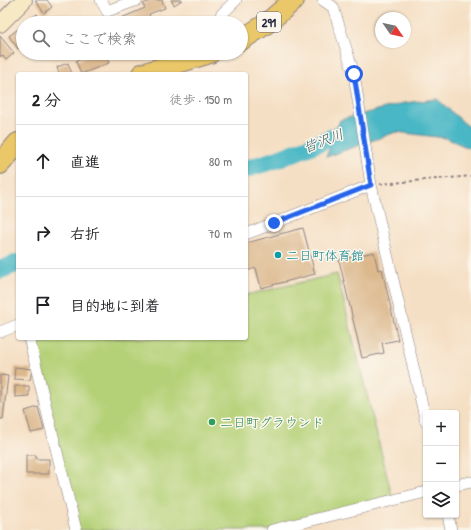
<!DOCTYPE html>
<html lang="ja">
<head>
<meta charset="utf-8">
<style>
	body { margin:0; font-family:"Patrick Hand","Klee One",sans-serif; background:#f6f6f6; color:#202124 }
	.controls { position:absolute; right:12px; bottom:12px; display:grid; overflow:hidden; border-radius:4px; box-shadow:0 1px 3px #0004 }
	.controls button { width:36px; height:36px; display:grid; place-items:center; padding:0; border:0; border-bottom:1px solid #e0e0e0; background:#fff; color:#202124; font:20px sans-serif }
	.compass { position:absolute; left:375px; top:12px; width:36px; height:36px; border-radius:50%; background:#fff; box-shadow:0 1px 3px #0004; rotate:124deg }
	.stop { position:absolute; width:12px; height:12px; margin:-9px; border:3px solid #2563eb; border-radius:50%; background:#fff }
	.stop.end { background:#2563eb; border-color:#fff; box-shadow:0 1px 4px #0008 }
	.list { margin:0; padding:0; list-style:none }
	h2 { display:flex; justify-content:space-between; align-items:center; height:52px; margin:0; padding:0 16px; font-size:17px }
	h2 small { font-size:13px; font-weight:400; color:#757577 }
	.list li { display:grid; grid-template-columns:26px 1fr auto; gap:12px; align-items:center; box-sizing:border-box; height:72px; padding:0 16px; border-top:1px solid #e0e0e0 }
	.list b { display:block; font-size:15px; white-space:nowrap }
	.list em { font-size:13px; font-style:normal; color:#757577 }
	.icon { flex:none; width:22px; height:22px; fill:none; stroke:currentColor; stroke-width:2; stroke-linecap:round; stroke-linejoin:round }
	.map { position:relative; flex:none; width:471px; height:530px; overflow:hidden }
	.search { position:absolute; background:#fff; box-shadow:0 1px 3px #0004; left:16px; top:16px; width:232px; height:44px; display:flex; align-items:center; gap:10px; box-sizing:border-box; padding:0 14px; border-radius:22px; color:#757577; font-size:15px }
	.panel { position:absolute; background:#fff; box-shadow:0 1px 3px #0004; left:16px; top:72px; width:232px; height:268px; border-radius:4px }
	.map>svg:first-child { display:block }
	.green { fill:#b5d178; stroke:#6c7a5a }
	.water { fill:#4ab7c5; stroke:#366c80 }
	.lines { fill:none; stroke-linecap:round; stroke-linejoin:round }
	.river { stroke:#4ab7c5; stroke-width:18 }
	.building { fill:#dcb88d }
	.street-casing { stroke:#8c8080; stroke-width:12 }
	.secondary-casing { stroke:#8c8080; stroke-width:18 }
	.highway-casing { stroke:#8c8080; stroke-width:22 }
	.path { stroke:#8c8080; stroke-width:2; stroke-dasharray:3 3; stroke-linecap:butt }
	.street { stroke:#fff; stroke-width:11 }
	.secondary { stroke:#f7e9c3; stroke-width:16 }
	.highway { stroke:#eac769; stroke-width:20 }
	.route { stroke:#2563eb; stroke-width:5 }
	.culture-dot { fill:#0f9aa8; stroke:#fbf7ec; stroke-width:1.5 }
	.leisure-dot { fill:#2e9e5b; stroke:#fbf7ec; stroke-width:1.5 }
	.labels { text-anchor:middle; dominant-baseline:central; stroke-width:3; stroke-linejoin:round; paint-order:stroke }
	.shield { fill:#fbf7ec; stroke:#636270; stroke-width:1 }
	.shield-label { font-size:12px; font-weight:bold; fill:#22223b }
	.culture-label { font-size:13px; fill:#0d838f; stroke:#fbf7ec; text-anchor:start }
	.leisure-label { font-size:13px; fill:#27864d; stroke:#fbf7ec; text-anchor:start }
	.water-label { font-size:14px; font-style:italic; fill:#325e72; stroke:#fbf7ec }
</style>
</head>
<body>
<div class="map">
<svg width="471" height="530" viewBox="0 0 471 530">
	<rect width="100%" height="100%" fill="#fbf7ec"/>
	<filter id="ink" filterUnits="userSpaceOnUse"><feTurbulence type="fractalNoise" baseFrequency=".025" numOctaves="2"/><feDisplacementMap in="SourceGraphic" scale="8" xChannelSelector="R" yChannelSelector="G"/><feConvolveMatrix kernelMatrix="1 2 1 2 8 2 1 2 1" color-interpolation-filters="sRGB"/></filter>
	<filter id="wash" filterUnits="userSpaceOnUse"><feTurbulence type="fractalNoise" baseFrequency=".012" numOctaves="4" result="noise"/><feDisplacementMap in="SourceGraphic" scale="16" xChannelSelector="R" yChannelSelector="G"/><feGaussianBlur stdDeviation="0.9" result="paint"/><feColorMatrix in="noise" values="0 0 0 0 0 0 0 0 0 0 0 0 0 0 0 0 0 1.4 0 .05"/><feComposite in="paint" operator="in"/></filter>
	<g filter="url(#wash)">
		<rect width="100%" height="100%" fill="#f5dfc4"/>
		<!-- green -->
		<path class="green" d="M337,274L393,500L272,530H76L30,344L56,338H246V295Z"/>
		<!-- water -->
		<path class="water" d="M437,99L471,129V149L446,138L396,132L326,157L340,120L404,103Z"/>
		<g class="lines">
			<!-- river -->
			<path class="river" d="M246,169L278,159L356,128
				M0,270L18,263"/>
		</g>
		<g id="blocks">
			<!-- building -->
			<path class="building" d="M35,0H47L52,7L44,13Z
				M153,0H162L165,8L149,14L151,20L143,23H120L119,19L145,8L143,4Z
				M171,0H182L174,5Z
				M37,14L43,23H32L29,20Z
				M18,29L23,36V45L18,49L9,36Z
				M0,36L14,53L6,60L2,55L0,57Z
				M86,53H105L109,63L81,74L76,61L87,57Z
				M68,63L72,74H59L57,67Z
				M303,228L315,274L261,288L256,268L246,271V243Z
				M374,252L378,270L382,269L398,340L382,343L384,353L362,358L339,260Z
				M15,367L32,369L30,380L14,379Z
				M0,375L8,376L3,419H0Z
				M15,386H29V396L15,397Z
				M38,407L44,430L31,433L25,411Z
				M26,455H36V459H49V474H26Z"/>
		</g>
	</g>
	<g filter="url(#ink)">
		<use href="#blocks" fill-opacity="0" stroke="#8c8080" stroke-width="1"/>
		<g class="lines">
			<defs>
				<path id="street" d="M101,0L107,11L137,0
					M323,0L333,7L354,74L371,185L426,422
					M221,15L236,0
					M246,234L371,185
					M0,332L18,325
					M29,338L76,530
					M456,485L471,482
					M448,515L451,530
					M272,530L426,492"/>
				<path id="secondary" d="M0,24L24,0"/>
				<path id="highway" d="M241,40L266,24L294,0
					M142,74L210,53
					M0,164L18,143"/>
			</defs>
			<!-- street casing -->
			<use href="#street" class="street-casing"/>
			<!-- secondary casing -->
			<use href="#secondary" class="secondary-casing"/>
			<!-- highway casing -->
			<use href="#highway" class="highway-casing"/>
			<!-- path -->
			<path class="path" d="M380,184L471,176"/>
			<!-- street -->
			<use href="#street" class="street"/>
			<!-- secondary -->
			<use href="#secondary" class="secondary"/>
			<!-- highway -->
			<use href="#highway" class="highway"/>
		</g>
	</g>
	<g class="lines" filter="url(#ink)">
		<!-- route -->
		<path class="route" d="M274,223L371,185L354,74"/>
	</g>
	<!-- markers -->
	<circle class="culture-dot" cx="278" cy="255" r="4"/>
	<circle class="leisure-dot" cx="212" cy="422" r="4"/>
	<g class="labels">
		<!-- shield labels -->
		<rect class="shield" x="257" y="12" width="24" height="20" rx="3"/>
		<g class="shield-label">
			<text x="269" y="22">291</text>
		</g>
		<!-- culture labels -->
		<g class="culture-label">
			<text x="286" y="255">二日町体育館</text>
		</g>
		<!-- leisure labels -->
		<g class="leisure-label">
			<text x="220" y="422">二日町グラウンド</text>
		</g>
		<!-- water labels -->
		<g class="water-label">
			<text transform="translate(323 140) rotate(-21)">皆沢川</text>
		</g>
	</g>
</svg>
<div class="controls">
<button>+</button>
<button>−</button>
<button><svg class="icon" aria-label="layers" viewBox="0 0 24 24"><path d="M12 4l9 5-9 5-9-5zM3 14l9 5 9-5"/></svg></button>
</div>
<svg class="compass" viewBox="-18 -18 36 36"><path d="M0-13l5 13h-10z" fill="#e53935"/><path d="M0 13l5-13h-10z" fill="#757577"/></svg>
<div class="stop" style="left:354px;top:74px"></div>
<div class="stop end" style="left:274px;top:223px"></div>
<div class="search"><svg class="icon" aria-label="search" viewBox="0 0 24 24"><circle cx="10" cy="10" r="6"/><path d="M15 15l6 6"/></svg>ここで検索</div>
<section class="panel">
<h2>2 分<small>徒歩 · 150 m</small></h2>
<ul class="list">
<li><svg class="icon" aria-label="ahead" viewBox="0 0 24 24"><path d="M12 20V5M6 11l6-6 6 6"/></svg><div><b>直進</b></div><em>80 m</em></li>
<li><svg class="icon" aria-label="right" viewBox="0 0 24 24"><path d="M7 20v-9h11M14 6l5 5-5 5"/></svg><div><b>右折</b></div><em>70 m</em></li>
<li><svg class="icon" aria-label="arrive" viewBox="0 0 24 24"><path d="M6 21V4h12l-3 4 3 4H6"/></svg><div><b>目的地に到着</b></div></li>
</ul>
</section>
</div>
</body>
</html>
